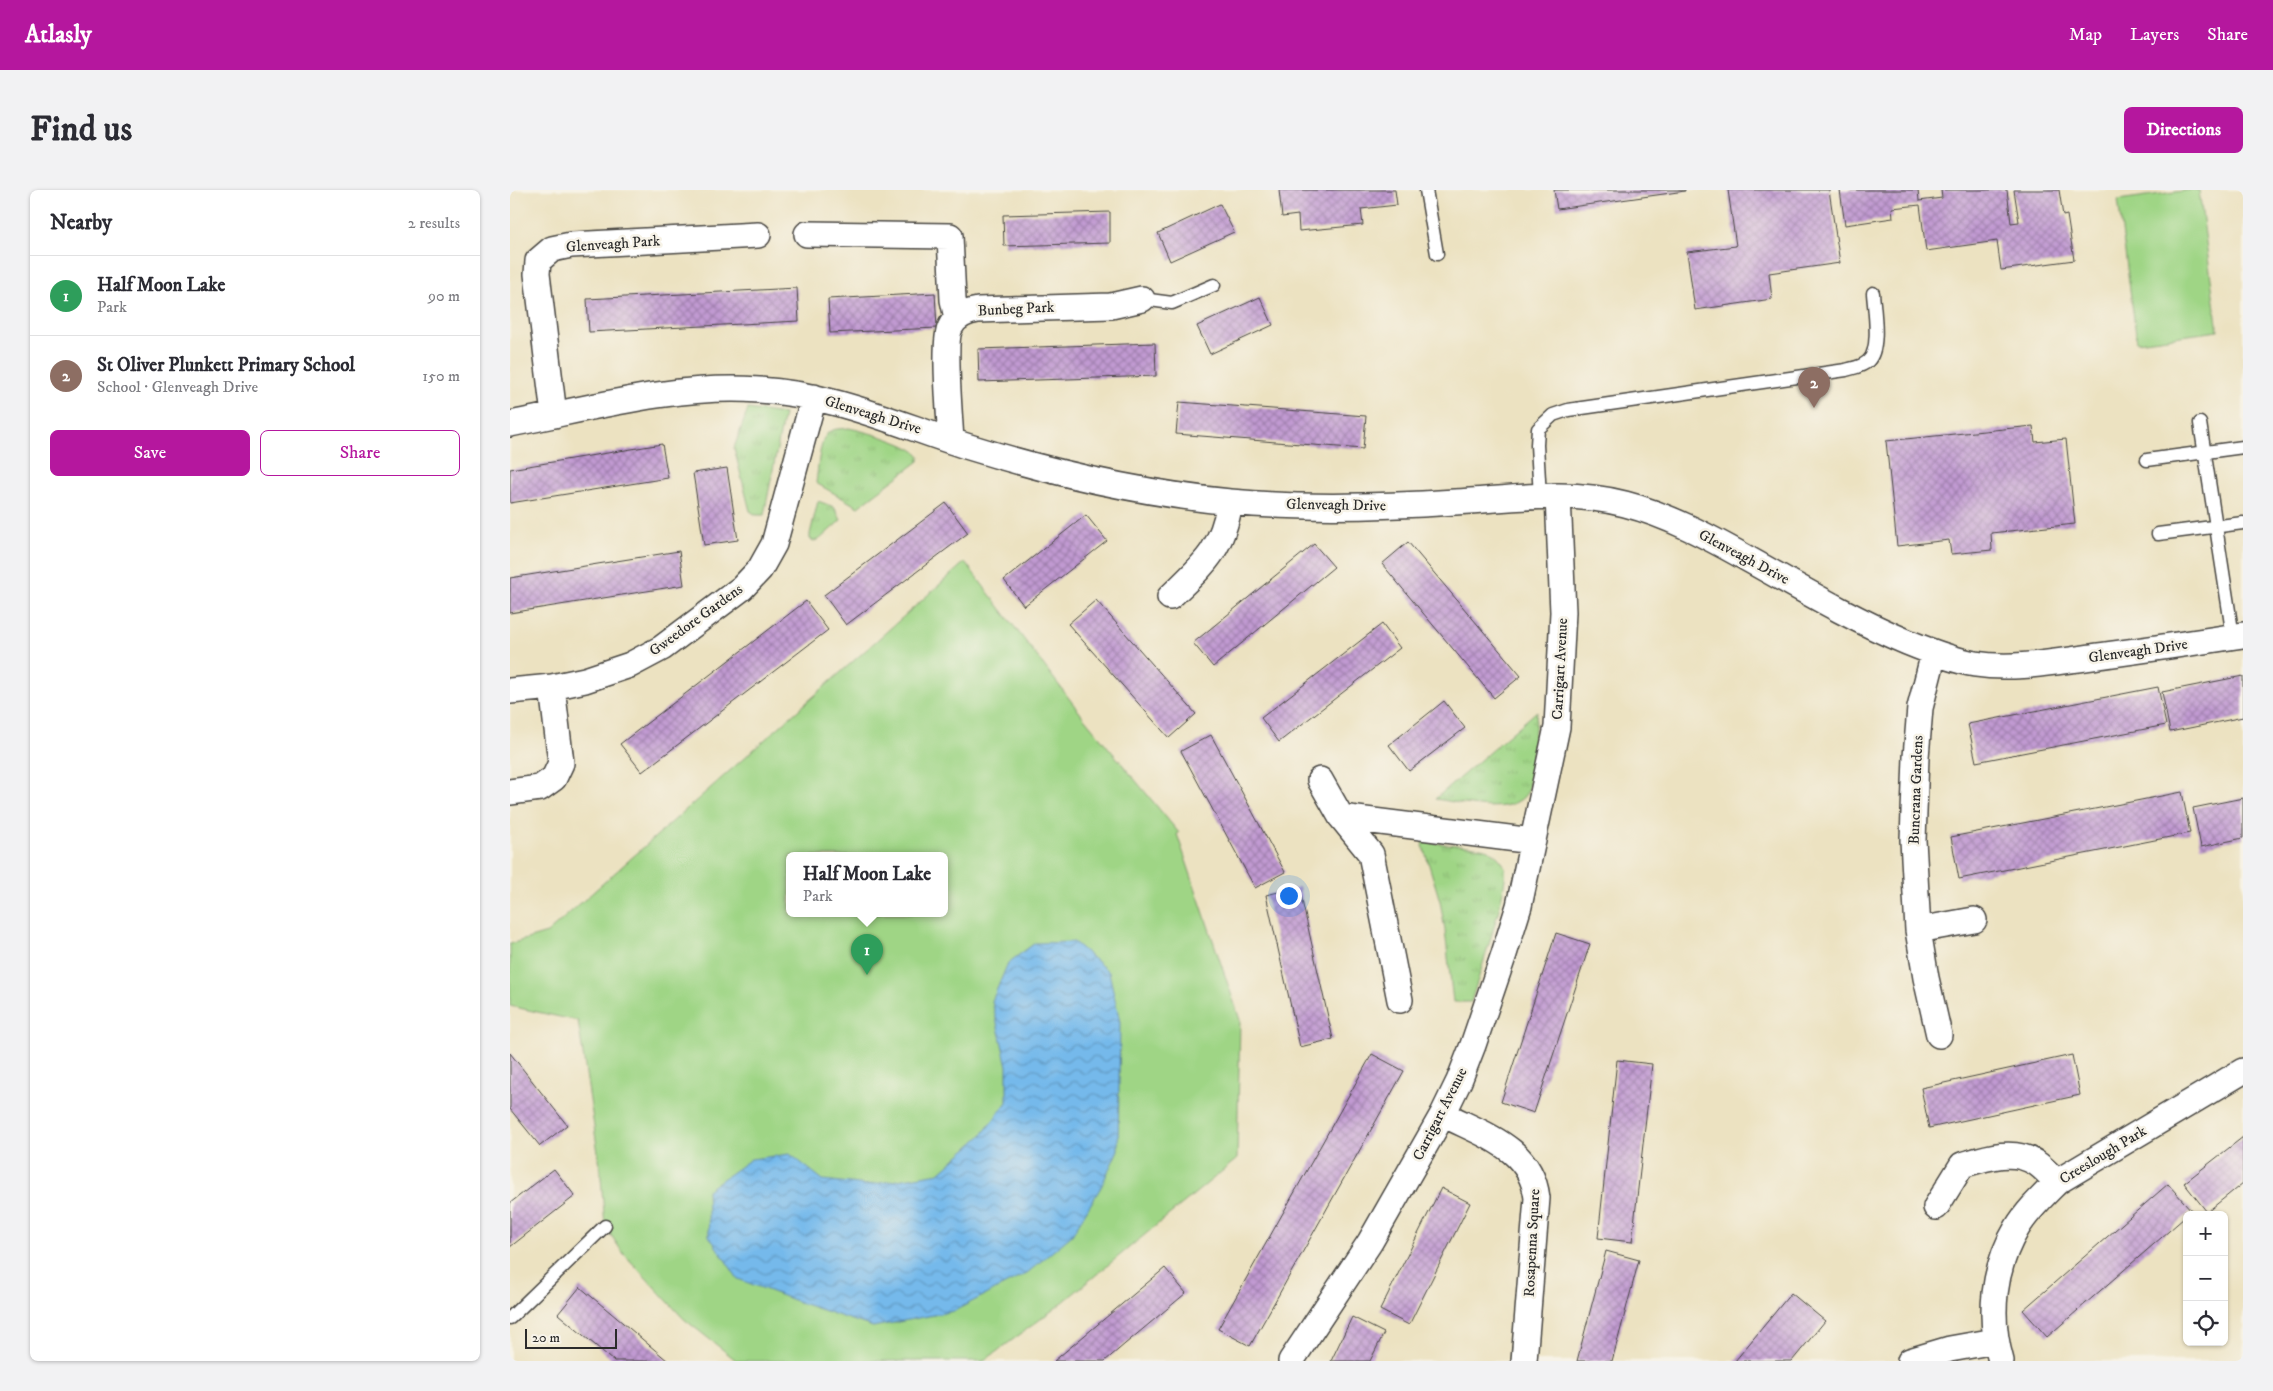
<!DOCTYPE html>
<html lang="en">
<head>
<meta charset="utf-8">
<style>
	body { margin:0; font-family:"IM FELL DW Pica",serif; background:#f2f2f3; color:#2b2b33 }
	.controls { position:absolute; right:15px; bottom:15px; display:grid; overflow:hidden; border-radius:8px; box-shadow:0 1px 4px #0004 }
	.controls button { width:45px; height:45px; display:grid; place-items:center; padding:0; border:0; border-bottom:1px solid #e1e1e2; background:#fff; color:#2b2b33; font:25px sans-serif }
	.scale { position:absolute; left:15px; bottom:12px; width:92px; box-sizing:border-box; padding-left:5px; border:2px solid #2b2b2b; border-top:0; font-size:14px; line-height:18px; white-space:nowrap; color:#2b2b2b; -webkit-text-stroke:4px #f7f3e8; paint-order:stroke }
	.you { position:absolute; left:778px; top:705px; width:18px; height:18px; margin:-12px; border:4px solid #fff; border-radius:50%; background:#1a73e8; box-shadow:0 0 0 8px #1a73e833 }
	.badge { display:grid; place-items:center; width:32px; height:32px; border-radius:50%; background:#b5179e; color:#fff; font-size:16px; font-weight:700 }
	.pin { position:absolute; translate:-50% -41px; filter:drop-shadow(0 1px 2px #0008) }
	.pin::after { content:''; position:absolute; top:26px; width:18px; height:15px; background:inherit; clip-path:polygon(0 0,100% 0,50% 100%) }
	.popup { position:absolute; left:276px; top:662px; width:162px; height:65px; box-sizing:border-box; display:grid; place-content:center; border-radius:8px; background:#fff; filter:drop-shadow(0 1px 4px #0005); font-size:16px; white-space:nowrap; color:#7c7c81 }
	.popup b { font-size:19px; color:#2b2b33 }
	.popup::after { content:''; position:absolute; left:50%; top:100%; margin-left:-10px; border:10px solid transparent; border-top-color:#fff }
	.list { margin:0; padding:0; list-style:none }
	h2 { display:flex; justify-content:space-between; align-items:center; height:65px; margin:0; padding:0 20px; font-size:21px }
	h2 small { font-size:16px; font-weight:400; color:#7c7c81 }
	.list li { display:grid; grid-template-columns:32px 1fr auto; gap:15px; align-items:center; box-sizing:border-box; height:80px; padding:0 20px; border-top:1px solid #e1e1e2 }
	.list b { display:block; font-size:19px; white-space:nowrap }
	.list p { margin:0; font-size:16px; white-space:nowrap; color:#7c7c81 }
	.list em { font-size:16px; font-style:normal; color:#7c7c81 }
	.actions { display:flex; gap:10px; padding:15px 20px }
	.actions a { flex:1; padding:11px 0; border:1px solid #b5179e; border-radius:8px; text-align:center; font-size:18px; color:#b5179e }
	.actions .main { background:#b5179e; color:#fff }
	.icon { flex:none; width:28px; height:28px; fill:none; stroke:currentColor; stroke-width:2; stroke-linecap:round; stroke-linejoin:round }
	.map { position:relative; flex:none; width:1733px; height:1171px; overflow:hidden; border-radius:8px }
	header { display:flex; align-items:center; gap:30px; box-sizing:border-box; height:70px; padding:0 25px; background:#b5179e; color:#fff }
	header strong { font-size:24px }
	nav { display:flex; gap:28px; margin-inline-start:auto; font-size:18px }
	.intro { display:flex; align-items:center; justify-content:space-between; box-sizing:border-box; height:120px; padding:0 30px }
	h1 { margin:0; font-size:35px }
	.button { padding:12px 22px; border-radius:8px; background:#b5179e; color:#fff; font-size:18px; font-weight:700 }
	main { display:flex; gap:30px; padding:0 30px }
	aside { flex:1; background:#fff; border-radius:8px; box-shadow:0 1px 4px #0004 }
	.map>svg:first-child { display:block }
	.grass { fill:url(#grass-tufts); stroke:#658058 }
	.park { fill:#9fd585; stroke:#658058; fill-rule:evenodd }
	.water { fill:url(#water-waves); stroke:#50728b }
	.building { fill:url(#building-cross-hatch) }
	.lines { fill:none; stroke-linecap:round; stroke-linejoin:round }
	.service-casing { stroke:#484642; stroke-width:15 }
	.minor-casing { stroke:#484642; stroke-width:28 }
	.service { stroke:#fff; stroke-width:12 }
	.minor { stroke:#fff; stroke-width:25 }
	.labels { text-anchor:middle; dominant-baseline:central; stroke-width:5; stroke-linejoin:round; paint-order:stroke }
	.street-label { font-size:15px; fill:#2b2b2b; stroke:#f7f3e8 }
</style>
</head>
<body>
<header>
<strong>Atlasly</strong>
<nav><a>Map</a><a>Layers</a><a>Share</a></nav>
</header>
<div class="intro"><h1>Find us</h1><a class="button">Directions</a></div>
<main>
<aside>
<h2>Nearby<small>2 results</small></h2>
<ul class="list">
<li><span class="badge" style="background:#2e9e5b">1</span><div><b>Half Moon Lake</b><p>Park</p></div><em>90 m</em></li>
<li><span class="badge" style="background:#8d6e63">2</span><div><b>St Oliver Plunkett Primary School</b><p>School · Glenveagh Drive</p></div><em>150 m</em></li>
</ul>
<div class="actions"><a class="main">Save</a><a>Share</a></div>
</aside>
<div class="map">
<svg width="1733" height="1171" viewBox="0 0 1733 1171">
	<defs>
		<pattern id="grass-tufts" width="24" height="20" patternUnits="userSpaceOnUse" patternTransform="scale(1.25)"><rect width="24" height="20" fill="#9fd585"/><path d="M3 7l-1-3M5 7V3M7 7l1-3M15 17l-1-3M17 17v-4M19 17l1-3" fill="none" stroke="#89b773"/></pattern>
		<pattern id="water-waves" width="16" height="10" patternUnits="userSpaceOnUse" patternTransform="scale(1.25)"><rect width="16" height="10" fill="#75b9eb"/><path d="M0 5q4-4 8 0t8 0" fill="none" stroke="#6097bf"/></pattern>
		<pattern id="building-cross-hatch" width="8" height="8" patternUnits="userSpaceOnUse" patternTransform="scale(1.25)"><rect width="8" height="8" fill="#c19ad2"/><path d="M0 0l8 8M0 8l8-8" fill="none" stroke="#9d7eab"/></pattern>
	</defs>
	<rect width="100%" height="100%" fill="#f7f3e8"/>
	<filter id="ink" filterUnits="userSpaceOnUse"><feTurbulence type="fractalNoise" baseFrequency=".02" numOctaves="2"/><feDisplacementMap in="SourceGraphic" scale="10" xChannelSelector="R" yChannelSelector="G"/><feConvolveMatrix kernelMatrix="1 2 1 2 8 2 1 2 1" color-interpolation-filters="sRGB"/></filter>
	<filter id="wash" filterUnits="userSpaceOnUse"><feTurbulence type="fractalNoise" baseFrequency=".0096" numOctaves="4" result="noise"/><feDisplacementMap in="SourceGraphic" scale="20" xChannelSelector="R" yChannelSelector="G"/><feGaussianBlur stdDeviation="1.12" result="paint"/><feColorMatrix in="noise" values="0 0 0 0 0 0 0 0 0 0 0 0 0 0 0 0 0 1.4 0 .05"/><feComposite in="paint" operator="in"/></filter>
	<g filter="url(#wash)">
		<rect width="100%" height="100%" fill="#ece2c1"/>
		<!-- grass -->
		<path class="grass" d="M238,219L274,224L254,325H246L240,321L224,258Z
			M339,238C354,241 402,254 410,266L409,271L348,317L306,293C308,280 309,249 319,242C325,238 332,239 339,238Z
			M308,311L324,317L331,330L310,349L304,351L300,349V344Z
			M1027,521L1018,601C1003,629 951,612 925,609Z
			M912,652C926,654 970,655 980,661C986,665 993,671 995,678C999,698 968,788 961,812H943L935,740L930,711Z"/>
		<!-- park -->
		<path class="park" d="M1680,0H1689L1708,141L1627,152L1608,10Z
			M455,372L574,528L669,643L667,644L730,830L727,969L547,1117L474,1171H227L174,1129L113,1063L95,1036L90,976L68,831L0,816V754L37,743ZM280,666H434V724H280Z"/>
		<!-- water -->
		<path class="water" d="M564,752L599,782L610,832L608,960L591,997L562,1045L516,1084L444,1121L363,1137L294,1114L228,1089L199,1046L197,1000L241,969L280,964L313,990L358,995L429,983L471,946L497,912V876L482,811L498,773L525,753Z"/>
		<g id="blocks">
			<!-- building -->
			<path class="building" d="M769,0H885L887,15L851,19L853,35L789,41L788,25L772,27Z
				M1044,0H1175V1L1047,19Z
				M1218,0H1319L1330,73L1259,83L1262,109L1185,120L1177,62L1226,56Z
				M1330,0H1408L1409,11L1432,8L1431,0H1497L1501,33L1509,32L1504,0H1549L1553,26L1557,25L1564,70L1491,80L1487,51L1416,61L1410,15L1382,18L1383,28L1335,35Z
				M710,14L724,42L660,71L648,43Z
				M600,22V53L494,56L493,25Z
				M287,98L289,131L79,142L77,109Z
				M425,103L427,138L320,143L318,109Z
				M750,107L763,135L700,164L687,136Z
				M645,153L646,186L469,192L468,159Z
				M669,212L856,226L853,259L666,244Z
				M1523,236L1525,252L1556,249L1565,334L1481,343L1482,360L1441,364L1439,350L1387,356L1376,251Z
				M152,254L158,288L0,313V279Z
				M217,278L228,350L194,355L183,283Z
				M436,313L458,343L336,435L314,405Z
				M576,325L597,351L514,416L494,390Z
				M898,352L1011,486L984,508L872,374Z
				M804,354L824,377L703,477L683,453Z
				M169,361L174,395L0,423V388Z
				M586,410L686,524L659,548L558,434Z
				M296,411L318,440L132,582L110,554Z
				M872,434L890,458L769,552L751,528Z
				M1733,486V527L1660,542L1652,502Z
				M1648,497L1656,535L1466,572L1458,534Z
				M934,511L955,538L899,581L879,555Z
				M701,545L775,682L745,698L671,561Z
				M1672,602L1680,643L1449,689L1441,647Z
				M1733,608V648L1691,657L1683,618Z
				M789,697L823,849L790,857L756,705Z
				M1046,743L1080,754L1024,923L991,912Z
				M0,863L57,935L30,956L0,919Z
				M862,864L894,881L740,1156L708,1139Z
				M1562,865L1570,905L1419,938L1411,898Z
				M1107,870L1142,874L1122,1052L1088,1048Z
				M1733,947V993L1697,1022L1674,993Z
				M44,979L65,1006L0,1057V1013Z
				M1658,994L1682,1021L1537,1147L1513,1120Z
				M931,998L960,1013L899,1135L870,1120Z
				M1096,1061L1129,1070L1111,1138L1102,1171H1067Z
				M655,1078L676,1103L615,1154L595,1171H544Z
				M70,1097L119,1138L158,1171H104L48,1124Z
				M1281,1103L1315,1131L1282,1171H1225Z
				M842,1127L874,1143L860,1171H821Z"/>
		</g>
	</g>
	<g filter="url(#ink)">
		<use href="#blocks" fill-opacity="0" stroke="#484642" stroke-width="1"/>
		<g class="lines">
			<defs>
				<path id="service" d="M916,0L927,64
					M632,109L662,113L704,95
					M1690,233L1723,447
					M1637,270L1733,257
					M1030,307L1027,255L1028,239L1043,225L1058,220L1336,180C1342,178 1352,177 1358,171C1371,159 1364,119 1363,103
					M1648,344L1733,333
					M0,1128L95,1036"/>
				<path id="minor" d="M297,44L440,46L443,110L447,128
					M44,225L27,84L28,71L42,59L61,55L248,45
					M0,234C81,218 165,194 249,200C323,204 387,234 456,256C542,283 631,303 720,312C794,319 870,317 945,312C1001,309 1059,299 1115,314C1158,325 1199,347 1238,369C1290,398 1342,429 1397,452C1419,461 1442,470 1465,474C1504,480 1543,472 1582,467C1632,460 1683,453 1733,445
					M441,251C440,230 433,152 440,138C445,126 456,122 468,120L601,116L632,109
					M660,407C694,374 712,361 720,312
					M1424,463L1410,518L1406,567L1403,650L1408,740L1416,788L1429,845
					M0,501L42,497L75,490L120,475L152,458L232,398L250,379L264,354L304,207
					M810,590L831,627L861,664L890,810
					M0,602L30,598L44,588L51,573L42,497
					M831,627L1023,651
					M1408,740L1464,730
					M933,924C973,945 1021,957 1027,1008L1014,1171
					M1426,1017L1452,975C1475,968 1504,958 1526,973C1534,978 1540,986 1547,992
					M781,1171L860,1052L933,924L949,891L963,855L994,764L1009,716L1047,537L1053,422L1048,306
					M1400,1171L1440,1159L1485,1151
					M1491,1171C1478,1126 1483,1078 1507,1038C1517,1021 1533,1006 1547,992L1733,881"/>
			</defs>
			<!-- service casing -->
			<use href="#service" class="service-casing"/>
			<!-- minor casing -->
			<use href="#minor" class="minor-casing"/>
			<!-- service -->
			<use href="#service" class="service"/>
			<!-- minor -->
			<use href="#minor" class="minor"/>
		</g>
	</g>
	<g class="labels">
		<!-- street labels -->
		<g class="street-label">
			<text transform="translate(103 54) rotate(-4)">Glenveagh Park</text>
			<text transform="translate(506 119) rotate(-3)">Bunbeg Park</text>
			<text transform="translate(363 225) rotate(17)">Glenveagh Drive</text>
			<text transform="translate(826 315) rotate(1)">Glenveagh Drive</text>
			<text transform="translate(1234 367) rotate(28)">Glenveagh Drive</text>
			<text transform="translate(186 430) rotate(-36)">Gweedore Gardens</text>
			<text transform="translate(1628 461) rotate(-8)">Glenveagh Drive</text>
			<text transform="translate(1050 479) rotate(-87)">Carrigart Avenue</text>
			<text transform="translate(1406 600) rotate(-88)">Buncrana Gardens</text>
			<text transform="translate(930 924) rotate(-63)">Carrigart Avenue</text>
			<text transform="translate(1593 965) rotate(-31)">Creeslough Park</text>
			<text transform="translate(1022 1053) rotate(-87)">Rosapenna Square</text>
		</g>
	</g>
</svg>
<div class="controls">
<button>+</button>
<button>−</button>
<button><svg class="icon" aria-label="locate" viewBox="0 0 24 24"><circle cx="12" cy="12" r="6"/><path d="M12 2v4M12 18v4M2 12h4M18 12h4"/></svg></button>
</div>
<div class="scale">20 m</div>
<div class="you"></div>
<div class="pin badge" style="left:357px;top:785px;background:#2e9e5b">1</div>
<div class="popup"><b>Half Moon Lake</b>Park</div>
<div class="pin badge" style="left:1304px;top:218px;background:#8d6e63">2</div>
</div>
</main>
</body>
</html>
